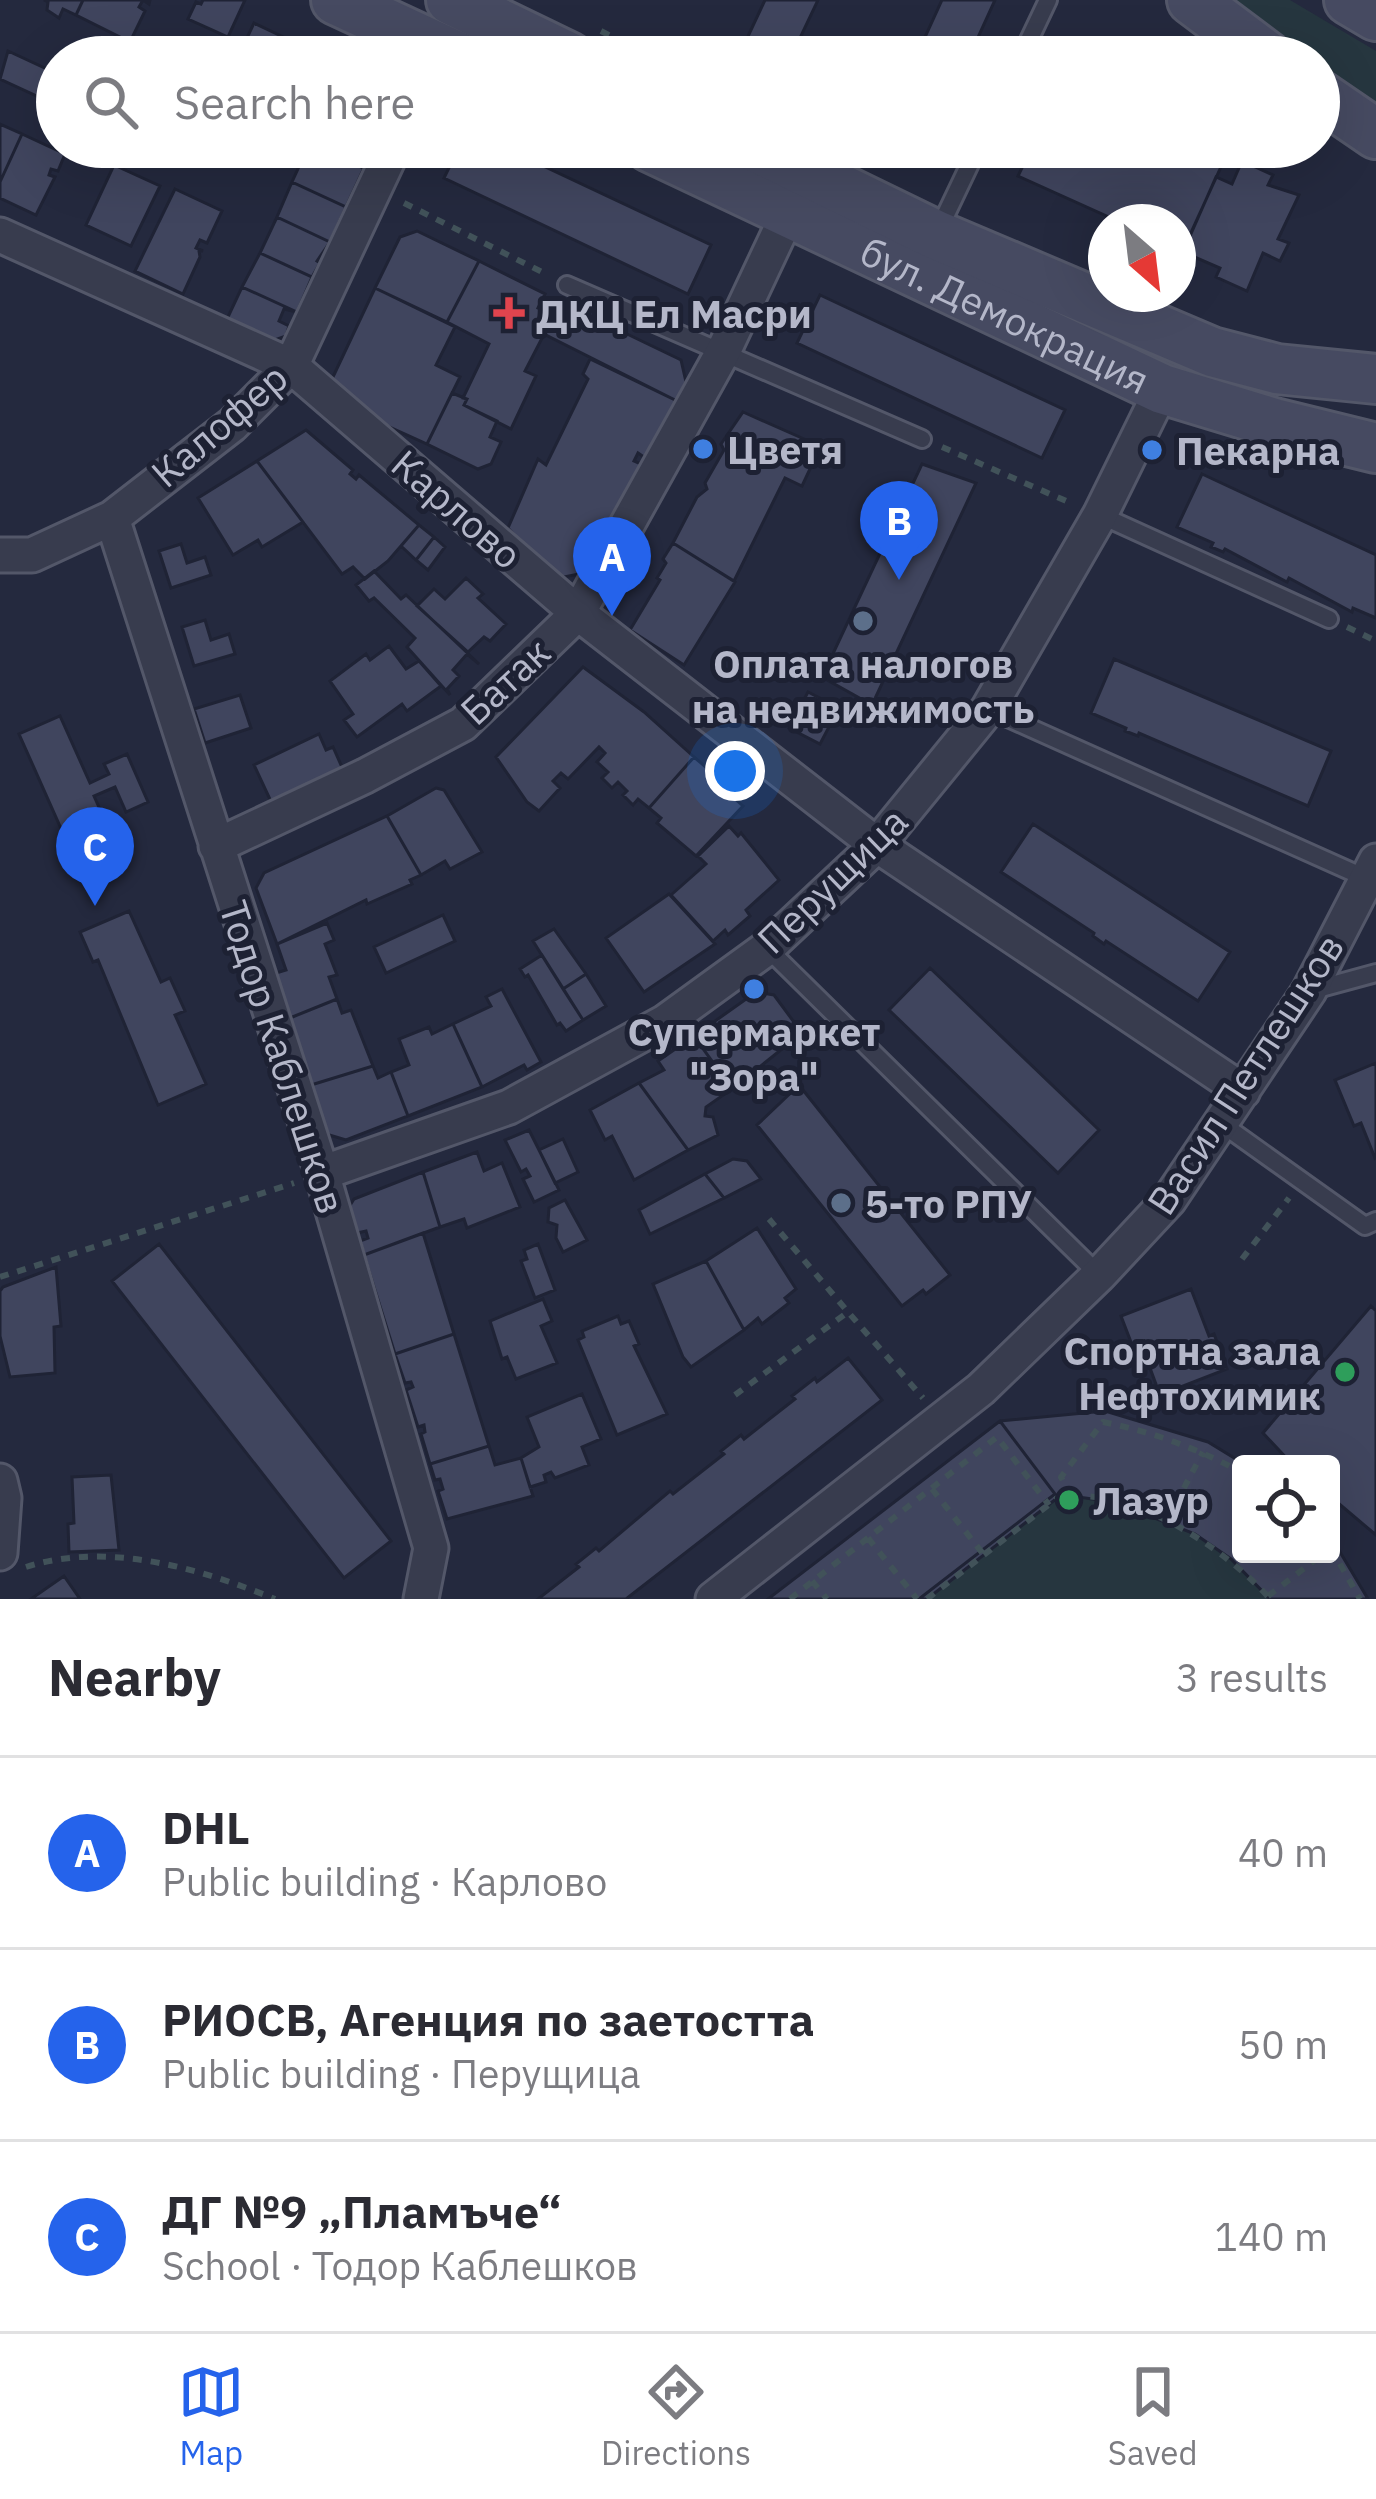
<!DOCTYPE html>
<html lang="en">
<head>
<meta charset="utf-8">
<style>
	body { margin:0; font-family:"IBM Plex Sans",sans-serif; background:#f2f2f3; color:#2b2b33 }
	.controls { position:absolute; right:36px; bottom:36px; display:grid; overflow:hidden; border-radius:12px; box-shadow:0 12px 48px #0002 }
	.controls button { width:108px; height:108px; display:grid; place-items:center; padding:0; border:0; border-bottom:3px solid #e1e1e2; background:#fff; color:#2b2b33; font:60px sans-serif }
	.compass { position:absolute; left:1088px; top:204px; width:108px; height:108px; border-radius:50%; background:#fff; box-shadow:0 12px 48px #0002; rotate:152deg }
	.you { position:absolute; left:735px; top:771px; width:42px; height:42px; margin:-30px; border:9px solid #fff; border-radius:50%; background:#1a73e8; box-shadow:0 0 0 18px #1a73e833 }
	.badge { display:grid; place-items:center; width:78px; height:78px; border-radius:50%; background:#2563eb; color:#fff; font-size:39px; font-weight:700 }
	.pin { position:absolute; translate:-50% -99px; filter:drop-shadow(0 3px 6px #0008) }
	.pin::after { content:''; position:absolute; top:63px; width:42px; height:36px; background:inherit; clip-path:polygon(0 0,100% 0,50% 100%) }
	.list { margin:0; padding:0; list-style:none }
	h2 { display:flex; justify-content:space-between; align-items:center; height:156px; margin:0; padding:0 48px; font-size:51px }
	h2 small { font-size:39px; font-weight:400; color:#7c7c81 }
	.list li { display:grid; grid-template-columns:78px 1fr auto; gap:36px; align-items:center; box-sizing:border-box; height:192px; padding:0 48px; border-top:3px solid #e1e1e2 }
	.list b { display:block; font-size:45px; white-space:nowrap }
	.list p { margin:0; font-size:39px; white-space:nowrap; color:#7c7c81 }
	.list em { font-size:39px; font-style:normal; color:#7c7c81 }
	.icon { flex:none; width:66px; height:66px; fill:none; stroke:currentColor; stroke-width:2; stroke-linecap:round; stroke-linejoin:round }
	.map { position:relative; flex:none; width:1376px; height:1599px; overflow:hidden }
	.search { position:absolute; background:#fff; box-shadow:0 12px 48px #0002; left:36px; right:36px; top:36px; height:132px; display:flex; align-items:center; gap:30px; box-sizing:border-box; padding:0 42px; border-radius:66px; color:#7c7c81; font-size:45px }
	.sheet { height:732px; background:#fff }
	nav { display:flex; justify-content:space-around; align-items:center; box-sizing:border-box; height:168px; border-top:3px solid #e1e1e2; background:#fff; font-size:33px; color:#7c7c81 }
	nav a { display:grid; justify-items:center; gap:6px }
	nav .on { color:#2563eb }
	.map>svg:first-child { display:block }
	.green { fill:#26363f }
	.building { fill:#40455e; stroke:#1f2335; stroke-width:3 }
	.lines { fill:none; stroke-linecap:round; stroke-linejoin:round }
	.lane-casing { stroke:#535769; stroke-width:22 }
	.street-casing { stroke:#535769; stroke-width:39 }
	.secondary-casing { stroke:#535769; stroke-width:54 }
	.path { stroke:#415259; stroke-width:6; stroke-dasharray:9 9; stroke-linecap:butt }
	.lane { stroke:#383c4e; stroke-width:16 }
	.street { stroke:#383c4e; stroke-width:33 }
	.secondary { stroke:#464a61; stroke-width:48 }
	.health-dot { fill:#e0444e; stroke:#1d2133; stroke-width:4.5 }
	.shop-dot { fill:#3f7fe0; stroke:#1d2133; stroke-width:4.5 }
	.service-dot { fill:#5c6f8a; stroke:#1d2133; stroke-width:4.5 }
	.leisure-dot { fill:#2e9e5b; stroke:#1d2133; stroke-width:4.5 }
	.labels { text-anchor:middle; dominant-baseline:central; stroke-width:10; stroke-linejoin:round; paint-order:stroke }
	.poi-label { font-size:39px; font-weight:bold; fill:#b4b7c9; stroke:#1d2133; text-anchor:start }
	.street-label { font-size:39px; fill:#b4b7c9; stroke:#1d2133 }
</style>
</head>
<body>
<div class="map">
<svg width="1376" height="1599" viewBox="0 0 1376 1599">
	<rect width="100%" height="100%" fill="#24293e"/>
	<!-- green -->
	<path class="green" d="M1217,0H1290L1376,51V118L1319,75V57H1294Z
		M1105,1411L1208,1442L1244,1464H1241V1554H1331V1537L1368,1599H768L1000,1421Z"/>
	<!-- building -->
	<path class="building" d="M44,0H83L76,15L63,9L59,18L47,10L48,2Z
		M83,0H150L149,4L143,0L139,7L145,11L130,42L76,15Z
		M203,0H245L228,37L188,19L196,2L201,4Z
		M765,0H818L791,57H764L743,47Z
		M942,0H995L969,57H916Z
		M254,23L302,46L297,57H238Z
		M8,51L51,71L39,97L0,79Z
		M0,124L22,134L0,182Z
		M22,134L65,154L58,171L51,169L49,175L55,177L36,215L0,198V182Z
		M308,147H320L364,168L346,207L292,182Z
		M320,147H373L361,167Z
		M459,147H503L711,245L688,294L444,178Z
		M1032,147H1230L1183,250L1178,248V222H1120L1018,176Z
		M1242,161L1273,175L1268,185L1299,195L1278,239L1289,243L1280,261L1263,253L1247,291L1216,277L1220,268L1183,252L1216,177L1232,184Z
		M114,165L160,186L131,246L86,225Z
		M292,182L346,207L330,242L277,217Z
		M175,189L222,211L207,243L200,240L196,248L203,251H199L200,257L183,294L135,271Z
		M277,217L330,242L317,261L320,263L312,277L260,253Z
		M417,231L479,261L447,322L375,288L400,237Z
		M260,253L312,277L297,312L242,287Z
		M479,261L545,294L538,308L554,315L525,371L536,376L511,429L464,405L467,399L463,398L489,344L447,322Z
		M242,287L297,312L284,309L279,321L289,326L286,336L272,341L227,319Z
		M375,288L455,327L436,365L460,377L427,444L361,414L336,393L332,379Z
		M820,295L1065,410L1042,458L797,343Z
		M573,308L681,360L686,382L677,401L544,334L554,315L567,320Z
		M590,359L677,401L651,454L644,457L638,453L634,461L641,464L643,471L626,504L579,574L564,577L541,566L508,528L538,459L546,465L588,379L583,374Z
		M452,393L467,399L464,405L497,421L490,437L501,442L491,464L478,469L427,444Z
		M743,412L804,439L802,445L818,452L802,486L785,478L734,581L673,543L697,497L707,489L705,483L724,450L721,444Z
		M306,430L353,470L350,474L356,479L359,475L419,525L388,561L365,579L353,567L342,574L257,461Z
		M257,461L303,522L262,547L258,540L233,555L198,498Z
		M922,464L976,483L872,705L822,677Z
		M1202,474L1376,555V618L1353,608L1352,612L1289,578L1287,582L1225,549L1223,552L1211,547L1213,543L1177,527Z
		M419,525L434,537L416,560L401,546Z
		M434,537L445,547L428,570L416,560Z
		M673,543L735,582L684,665L630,630L660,580L657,578L666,563L663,559Z
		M181,544L187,563L205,557L211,575L171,588L159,551Z
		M374,571L401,599L406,595L479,664L467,654L453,670L459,676L447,689L450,695L407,647L415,638L374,598L369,601L356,585Z
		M466,578L483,594L478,598L506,624L490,641L484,637L468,652L417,606L434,589L445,599Z
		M205,620L211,640L229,634L235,654L194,666L182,627Z
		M389,646L406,669L419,661L441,686L407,711L402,704L357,737L344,720L353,714L330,681L366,654L370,660Z
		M1114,659L1331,751L1308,806L1139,733L1138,736L1125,731L1126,728L1091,713Z
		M583,667L644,712L694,757L649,808L638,799L633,805L623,795L627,791L618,782L612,788L602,778L608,772L597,762L605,753L599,747L568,779L561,773L553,781L560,788L539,811L527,802L496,757Z
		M808,692L839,708L820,744L789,728Z
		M240,695L251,728L205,743L194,709Z
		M60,716L90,783L109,774L104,764L127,754L148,802L126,812L115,787L94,796L123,861L83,878L19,734Z
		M319,734L326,750L333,747L345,774L274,808L254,765Z
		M694,757L736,793L733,797L743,806L696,856L657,823L661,818L649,808Z
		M436,788L444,790L482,852L450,869L445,861L421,875L387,816Z
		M387,816L421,875L410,880L412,884L367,904L366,900L277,944L256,888L264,873Z
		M1033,824L1230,952L1198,1001L1106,941L1104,944L1093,936L1094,933L1001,872Z
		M729,826L738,836L741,833L779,880L746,910L750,916L728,935L725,930L713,941L671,895L706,864L698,856Z
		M669,894L715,944L644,992L606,938Z
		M129,911L161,982L170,978L185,1011L175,1015L206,1084L158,1105L98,960L93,962L80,932Z
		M443,915L455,941L386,973L374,947Z
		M327,923L334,940L325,944L337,975L329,977L337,999L290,1018L276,973L286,970L277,944Z
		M554,929L586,974L563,989L533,941Z
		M542,955L583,1020L566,1031L560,1023L557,1025L528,975L525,977L520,969Z
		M930,968L1099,1130L1058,1173L889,1010Z
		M586,974L606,1006L583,1020L563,989Z
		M502,989L541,1062L527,1070L524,1065L482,1087L453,1024L491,1006L486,997Z
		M756,992L774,995L802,1033L732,1089L694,1036Z
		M337,999L342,1013L351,1010L373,1066L311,1085L290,1018Z
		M453,1024L482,1087L408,1116L391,1072L409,1065L399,1039L429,1027L432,1034Z
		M694,1036L732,1089L706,1107L705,1116L713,1117L718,1135L688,1150L639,1083L664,1070L658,1061Z
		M1376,1063V1157L1375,1158L1361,1123L1354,1126L1335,1080Z
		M373,1066L378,1078L391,1072L408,1116L346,1140L326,1134L311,1085Z
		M639,1083L688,1150L634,1180L612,1136L605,1140L590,1110Z
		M799,1085L950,1275L926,1294L923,1290L902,1306L757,1125Z
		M529,1130L559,1190L534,1202L523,1179L530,1176L526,1169L521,1172L505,1140Z
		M563,1139L578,1172L555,1183L539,1150Z
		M477,1152L484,1171L502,1163L520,1207L467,1228L464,1219L440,1227L423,1172Z
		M733,1159L747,1161L761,1179L724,1198L705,1174Z
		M423,1172L440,1227L364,1255L360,1241L368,1238L366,1231L357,1233L349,1207L354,1199Z
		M705,1174L724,1198L650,1234L639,1210Z
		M565,1200L587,1240L563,1252L556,1238L557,1225L548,1222L549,1208Z
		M757,1228L796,1289L785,1298L789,1303L762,1324L758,1318L744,1330L706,1261Z
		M423,1233L454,1334L395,1354L364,1255Z
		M159,1244L391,1541L344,1578L112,1281Z
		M538,1244L555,1290L535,1298L521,1261L527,1259L524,1250Z
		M706,1261L744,1330L691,1367L683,1357L653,1284Z
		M56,1267L61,1326L54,1327L55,1373L10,1377L0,1336V1291L3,1287Z
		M1191,1289L1209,1336L1214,1334L1227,1369L1160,1395L1147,1360L1139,1363L1121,1316Z
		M543,1299L552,1321L541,1326L557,1363L516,1379L507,1357L502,1359L490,1321Z
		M1371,1306L1376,1311V1535L1331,1497V1464H1292L1263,1433Z
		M618,1316L621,1324L629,1321L639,1344L634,1346L667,1414L617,1435L578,1340L584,1337L582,1331Z
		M454,1334L489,1446L430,1464L421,1434L425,1432L424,1425L418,1427L406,1390L413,1387L411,1382L405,1383L395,1354Z
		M848,1358L882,1400L626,1599H538L579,1567L576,1564L596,1548L599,1551L670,1491L673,1494L724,1454L721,1451L741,1435L744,1439L795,1399L792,1396L815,1378L817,1382Z
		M1181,1387L1187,1404L1167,1411L1160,1395Z
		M582,1394L601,1439L582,1447L589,1465L555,1478L551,1472L544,1475L546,1482L530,1487L521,1458L539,1447L527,1417Z
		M1105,1411L1208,1442L1244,1464H1241V1554H1331V1537L1368,1599H1270L1231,1559L1195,1534L1114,1502L1071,1496L1056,1499L927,1599H768L1000,1421Z
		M1000,1421L1055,1494L919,1599H768Z
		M489,1446L495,1465L521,1458L533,1496L447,1519L438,1491L443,1489L440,1479L435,1480L430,1464Z
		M111,1475L119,1550L69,1552L68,1524L74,1523L72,1477Z
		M64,1576L80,1599H31Z"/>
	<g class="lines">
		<defs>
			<path id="lane" d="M1021,57L1048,0
				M937,233L978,147
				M567,285L922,439
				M1100,515L1329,619
				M988,709L1370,880
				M767,948L1099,1275
				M1310,991L1376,973
				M1222,1124L1365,1226L1376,1221"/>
			<path id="street" d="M0,235L291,366L578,613L877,845L1243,1091
				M112,518L322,1173L431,1548L421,1599
				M0,555H32L112,518L232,425L291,366L394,147
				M216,846L365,776L463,724L578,613L723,352L788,214
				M322,1173L509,1107L665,1022L767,948L877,845L988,709L1100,515L1162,389
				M0,1481L4,1498L0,1553
				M713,1599L981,1389L1099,1275L1169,1200L1309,991L1376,861"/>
			<g id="secondary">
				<path d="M336,0L459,57"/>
				<path d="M451,0L569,57"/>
				<path d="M1192,0L1268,57"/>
				<path d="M1349,0L1376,16"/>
				<path d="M1319,95L1376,134"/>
				<path id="s1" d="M650,147L1162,389L1274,423L1376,448"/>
				<path d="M755,147L936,235L1212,352L1277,369L1376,379"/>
			</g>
		</defs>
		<!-- lane casing -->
		<use href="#lane" class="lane-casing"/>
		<!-- street casing -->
		<use href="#street" class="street-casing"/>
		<!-- secondary casing -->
		<use href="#secondary" class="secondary-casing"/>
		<!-- path -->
		<path class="path" d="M601,31L652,57
			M404,203L548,275
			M942,447L1073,504
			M1347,627L1376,641
			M769,1219L848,1312
			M1242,1259L1289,1198
			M0,1277L294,1183
			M735,1395L848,1312L923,1398
			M932,1489L984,1555
			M1071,1496L1061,1477L1103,1422C1153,1432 1196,1448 1241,1472
			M1167,1520L1203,1452
			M868,1538L917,1599
			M1331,1548L1360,1599
			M26,1567C107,1541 199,1568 275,1599
			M812,1581L827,1599
			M1268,1596L1323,1554
			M790,1599L997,1437L1049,1505
			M927,1599L1056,1499C1125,1481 1227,1549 1270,1599"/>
		<!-- lane -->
		<use href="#lane" class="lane"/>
		<!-- street -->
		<use href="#street" class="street"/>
		<!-- secondary -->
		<use href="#secondary" class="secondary"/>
	</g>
	<!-- markers -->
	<path class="health-dot" d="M503 295h12v12h12v12h-12v12h-12v-12h-12v-12h12z"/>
	<g class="shop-dot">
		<circle cx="703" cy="449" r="12"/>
		<circle cx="1152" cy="450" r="12"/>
		<circle cx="754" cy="989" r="12"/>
	</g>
	<g class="service-dot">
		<circle cx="863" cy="621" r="12"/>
		<circle cx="841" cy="1203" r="12"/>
	</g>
	<g class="leisure-dot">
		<circle cx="1345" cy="1372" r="12"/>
		<circle cx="1069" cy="1500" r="12"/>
	</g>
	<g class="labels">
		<!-- poi labels -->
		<g class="poi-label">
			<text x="536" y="313">ДКЦ Ел Масри</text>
			<text x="727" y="449">Цветя</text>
			<text x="1176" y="450">Пекарна</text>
			<text x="863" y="663" text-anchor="middle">Оплата налогов<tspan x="863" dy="45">на недвижимость</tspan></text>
			<text x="754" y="1031" text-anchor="middle">Супермаркет<tspan x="754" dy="45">"Зора"</tspan></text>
			<text x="865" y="1203">5-то РПУ</text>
			<text x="1321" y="1350" text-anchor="end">Спортна зала<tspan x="1321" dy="45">Нефтохимик</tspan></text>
			<text x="1093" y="1500">Лазур</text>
		</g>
		<!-- street labels -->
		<g class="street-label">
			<text stroke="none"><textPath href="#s1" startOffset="393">бул. Демокрация</textPath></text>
			<text transform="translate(219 425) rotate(-41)">Калофер</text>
			<text transform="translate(457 509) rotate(41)">Карлово</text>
			<text transform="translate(505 681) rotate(-43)">Батак</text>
			<text transform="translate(832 880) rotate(-44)">Перущица</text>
			<text transform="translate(283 1057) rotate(72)">Тодор Каблешков</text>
			<text transform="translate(1245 1074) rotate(-57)">Васил Петлешков</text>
		</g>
	</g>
</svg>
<div class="controls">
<button><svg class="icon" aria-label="locate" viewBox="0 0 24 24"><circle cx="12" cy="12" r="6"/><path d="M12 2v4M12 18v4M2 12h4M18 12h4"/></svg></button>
</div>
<svg class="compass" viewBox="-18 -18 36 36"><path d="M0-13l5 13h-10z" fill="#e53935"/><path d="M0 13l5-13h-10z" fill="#7c7c81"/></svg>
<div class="you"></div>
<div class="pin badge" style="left:612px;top:616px">A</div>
<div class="pin badge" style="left:899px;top:580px">B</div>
<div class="pin badge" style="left:95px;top:906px">C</div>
<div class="search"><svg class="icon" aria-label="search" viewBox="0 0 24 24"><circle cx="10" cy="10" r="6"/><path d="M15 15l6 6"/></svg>Search here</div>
</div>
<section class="sheet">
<h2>Nearby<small>3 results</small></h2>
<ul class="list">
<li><span class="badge">A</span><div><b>DHL</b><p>Public building · Карлово</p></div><em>40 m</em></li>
<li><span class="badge">B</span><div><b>РИОСВ, Агенция по заетостта</b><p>Public building · Перущица</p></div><em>50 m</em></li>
<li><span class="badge">C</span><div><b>ДГ №9 „Пламъче“</b><p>School · Тодор Каблешков</p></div><em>140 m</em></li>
</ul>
</section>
<nav>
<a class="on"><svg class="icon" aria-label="map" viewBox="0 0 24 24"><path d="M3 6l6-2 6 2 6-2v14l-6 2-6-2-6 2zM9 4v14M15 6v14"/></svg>Map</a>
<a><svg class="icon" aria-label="directions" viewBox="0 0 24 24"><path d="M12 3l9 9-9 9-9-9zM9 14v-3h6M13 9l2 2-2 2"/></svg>Directions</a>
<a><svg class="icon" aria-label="saved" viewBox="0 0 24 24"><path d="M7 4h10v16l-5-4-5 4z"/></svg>Saved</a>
</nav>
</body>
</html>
